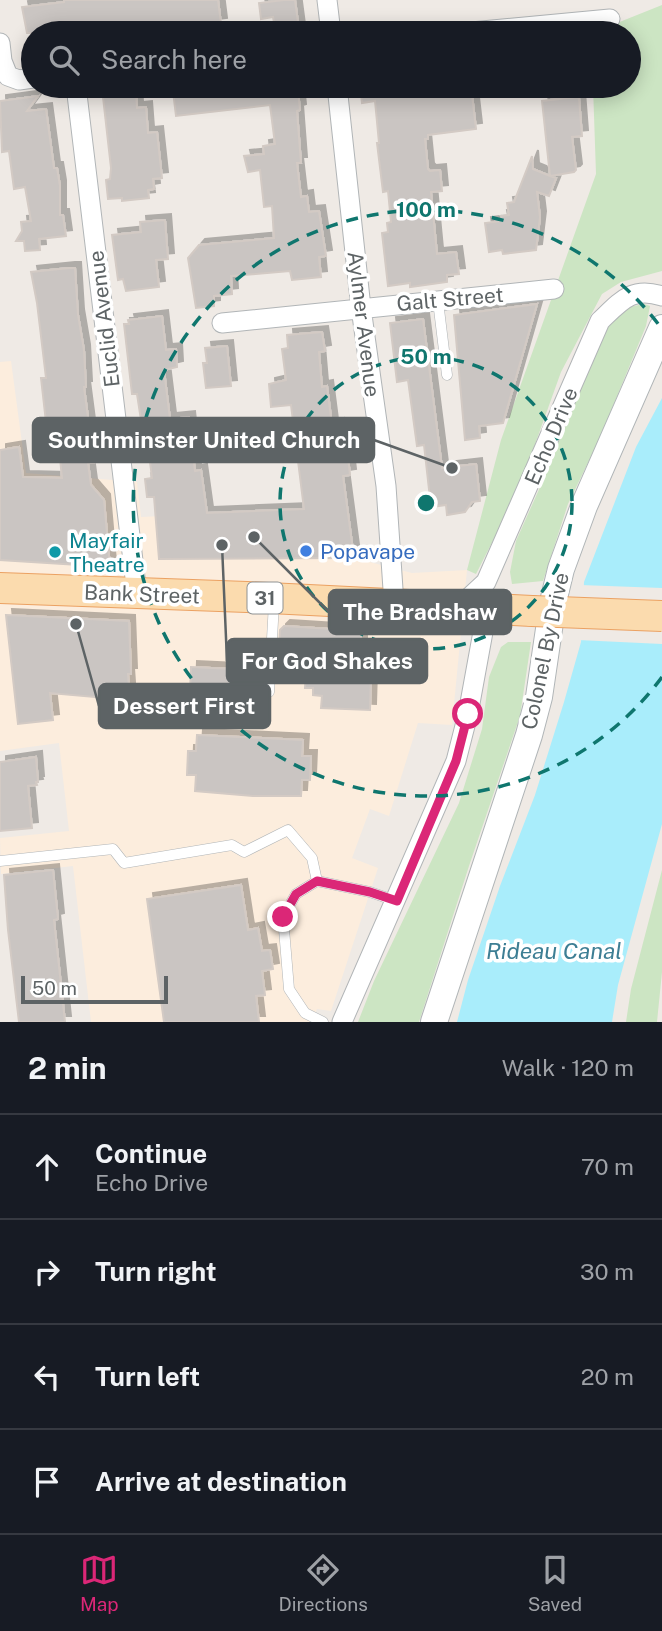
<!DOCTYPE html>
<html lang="en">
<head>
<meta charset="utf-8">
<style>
	body { margin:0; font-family:"Public Sans",sans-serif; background:#242831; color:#f1f3f6 }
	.scale { position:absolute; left:21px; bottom:18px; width:147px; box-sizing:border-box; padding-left:7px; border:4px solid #5d6365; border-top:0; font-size:19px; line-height:24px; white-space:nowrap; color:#5d6365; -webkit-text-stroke:5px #fff; paint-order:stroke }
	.stop { position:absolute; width:21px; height:21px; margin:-16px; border:5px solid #db2777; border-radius:50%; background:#fff }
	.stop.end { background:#db2777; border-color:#fff; box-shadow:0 2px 7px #0008 }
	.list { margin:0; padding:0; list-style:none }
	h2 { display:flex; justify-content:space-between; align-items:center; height:91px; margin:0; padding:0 28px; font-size:30px }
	h2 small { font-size:23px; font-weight:400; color:#9ea1a6 }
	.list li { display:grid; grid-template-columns:46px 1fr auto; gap:21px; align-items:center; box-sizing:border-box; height:105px; padding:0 28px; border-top:2px solid #363941 }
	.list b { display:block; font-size:26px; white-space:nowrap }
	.list p { margin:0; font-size:23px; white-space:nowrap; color:#9ea1a6 }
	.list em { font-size:23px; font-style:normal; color:#9ea1a6 }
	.icon { flex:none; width:38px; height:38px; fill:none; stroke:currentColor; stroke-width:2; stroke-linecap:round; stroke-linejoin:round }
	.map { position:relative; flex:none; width:662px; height:1022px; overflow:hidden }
	.search { position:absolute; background:#171b24; box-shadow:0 4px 18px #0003; left:21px; right:21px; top:21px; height:77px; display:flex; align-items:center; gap:18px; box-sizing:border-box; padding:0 24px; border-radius:38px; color:#9ea1a6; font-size:26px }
	.sheet { height:511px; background:#171b24 }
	nav { display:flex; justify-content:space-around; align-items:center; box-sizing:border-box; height:98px; border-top:2px solid #363941; background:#171b24; font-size:19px; color:#9ea1a6 }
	nav a { display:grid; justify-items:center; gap:4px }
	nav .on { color:#db2777 }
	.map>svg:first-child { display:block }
	.commercial { fill:#fceddd }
	.green { fill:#cce5c3 }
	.water { fill:#a9edfb }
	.pier { fill:#efeae5 }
	.building { fill:#cac5c2; stroke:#d3cac4; stroke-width:2; filter:url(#shadow) }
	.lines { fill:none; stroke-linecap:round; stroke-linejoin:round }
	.service-casing { stroke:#b1b5b7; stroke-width:11 }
	.minor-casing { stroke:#b1b5b7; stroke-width:21 }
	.secondary-casing { stroke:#b0b5b7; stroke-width:28 }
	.primary-casing { stroke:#eba162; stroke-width:32 }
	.service { stroke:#fff; stroke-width:10 }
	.minor { stroke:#fff; stroke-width:19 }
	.secondary { stroke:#fff; stroke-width:26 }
	.primary { stroke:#fbdbae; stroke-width:30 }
	.primary-bridge-casing { stroke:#eba162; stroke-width:32; stroke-linecap:butt }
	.primary-bridge { stroke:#fbdbae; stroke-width:30 }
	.route { stroke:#db2777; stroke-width:9 }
	.ring { fill:none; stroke:#0f766e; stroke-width:3.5; stroke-dasharray:12 9 }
	.shop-dot { fill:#3f7fe0; stroke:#fff; stroke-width:2.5 }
	.culture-dot { fill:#0f9aa8; stroke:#fff; stroke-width:2.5 }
	.labels { text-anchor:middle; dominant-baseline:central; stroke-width:7; stroke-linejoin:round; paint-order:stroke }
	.shield { fill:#fff; stroke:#8e9293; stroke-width:2 }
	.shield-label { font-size:19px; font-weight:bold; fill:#5d6365 }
	.street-label { font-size:21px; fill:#5d6365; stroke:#fff }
	.culture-label { font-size:21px; fill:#0d838f; stroke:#fff; text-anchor:start }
	.shop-label { font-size:21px; fill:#366cbe; stroke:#fff; text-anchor:start }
	.water-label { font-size:23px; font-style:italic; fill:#3d7e94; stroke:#fff }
	.centre { fill:#0f766e; stroke:#fff; stroke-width:3.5 }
	.ring-label { font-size:21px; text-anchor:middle; font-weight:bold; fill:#0f766e; stroke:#fff; stroke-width:7; stroke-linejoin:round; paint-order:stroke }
	.leader { fill:none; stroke:#5d6365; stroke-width:2.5 }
	.callout-dot { fill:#5d6365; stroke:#fff; stroke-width:2.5 }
	.callout { fill:#5d6365; stroke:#5d6365; stroke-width:2.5 }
	.callout-label { font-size:23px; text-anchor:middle; font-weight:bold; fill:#fff }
</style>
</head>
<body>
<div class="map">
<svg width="662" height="1022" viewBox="0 0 662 1022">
	<defs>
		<filter id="shadow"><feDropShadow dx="6" dy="-6" stdDeviation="0" flood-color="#0004"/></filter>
	</defs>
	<rect width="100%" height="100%" fill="#efeae5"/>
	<!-- commercial -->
	<path class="commercial" d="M11,361L26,473L137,482L141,517L347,507L354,558L412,573L467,570L452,725L418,723L389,816L370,809L352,858L378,868L331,1011L317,1009L312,1022H91L73,866L1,874L0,838L69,831L59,743L0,751V362Z"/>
	<!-- green -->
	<path class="green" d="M662,5V271L621,282L602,294L561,372L529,461L508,511L476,574L467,570L501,440L596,174L593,86H629V33H592Z
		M644,304L650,306L646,326L599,440L568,504L543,581L512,584L510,572L516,541L549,467L600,334L629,307Z
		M508,642H531L520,716L469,866L419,1022H358L374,981L459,803L482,729L489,677L501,647Z
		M662,870V972L657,1022H626L631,989Z"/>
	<!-- water -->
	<path class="water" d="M662,398V824L618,985L612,1022H457L468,980L500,886L535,795L564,702L581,642L584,582L636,447Z"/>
	<!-- pier -->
	<path class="pier" d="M580,585L662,588V644L578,640Z"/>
	<!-- building -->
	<path class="building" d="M64,0H218L221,24L165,31V26L103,33H27L22,7L64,2Z
		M284,0H295L299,30L276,33L273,17L261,19L259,3Z
		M215,86H294V91H298L300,110L297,111L301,163H297L301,197L307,196L309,212L319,211L326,256L319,257L321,277L292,280L290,271L231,276L232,294L214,296V306L196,308L188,258L199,245L274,238L272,206L264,207L260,170L248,172L244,156L264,154L263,146L275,144L270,105L176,116L173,91Z
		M360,86H471L476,129L428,135V139H425L428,169L430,171L440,170L442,191L431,192L437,254L456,252L459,274L447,275V282L410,287V283L388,286L382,233L388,232L387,223L391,222L388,191L383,192L377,143H379L375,101L362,103Z
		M136,91L137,108L146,107L148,133L157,132L162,178L153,179L154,189L148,190L149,198L122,201V198L108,199L106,180L110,179L111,168L103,97Z
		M38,96L27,111L46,109L54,168H57L60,186V215H63L66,236L39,239L40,250L25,251L24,241H16L22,231L21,222L31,221L25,187L14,189L9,151L2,152L0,101Z
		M577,97L579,98L582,136L572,137L576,170L574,172L550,176L556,178L549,196L537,192L540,217L536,250L503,254L502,250L489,252L485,223L502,221L501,216L509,215L507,203L514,202L532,156L533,169L550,176L542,101Z
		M165,220L168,259L156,260L159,287L126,291L123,279L118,280L112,235L141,232L140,222Z
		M69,268H75L78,315L84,350L86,387H84L94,463H88L91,485L104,500L110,567L0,560V450L19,447L23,477L62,478L58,439H54L53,431H47L41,378H46L37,303L31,272Z
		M537,304L503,423L479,426L480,438L465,440L454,315Z
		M162,316L166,350L176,349L177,367L164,370L170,419L189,417L195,471L201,470L207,513L304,509L291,405L271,407L269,384L286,380L282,349L288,348L287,335L322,332L325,351L319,352L322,387L327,386L332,425L338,424L343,458H348L350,475L343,476L354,558L159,559L154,497H147L145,479L152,478L148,446H145L137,394H132L124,324H129L128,320Z
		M423,319L442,468L476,464L480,501L472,502L465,512L447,515L446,505L431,507L424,445L417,446L408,380L397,382L390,323Z
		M227,346L231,386L206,388L203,363H207L205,348Z
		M6,615L129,621L131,674H128L129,688H117V699L50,693L53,720L18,724Z
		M284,626L361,631V656L366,659L365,676H371L370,710L321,708L322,696L313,695V688H305L306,672L278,671L280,630Z
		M232,664L260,665L258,704L231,703V695L190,693L191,667L232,669Z
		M197,735L303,740L302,756H311L310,780H302L301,796H253L195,791L196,775H187L188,751H196Z
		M36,757L38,782H36L37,785L28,786L32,828L0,831V762Z
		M53,870L58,919L54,920L65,1022H19L8,930L4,875Z
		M241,885L248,930L258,928L262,951L270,950L273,969L262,971L265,995L256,996L259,1022H164L147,899Z"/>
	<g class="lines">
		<defs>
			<path id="service" d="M438,301L447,375
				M269,692L274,603
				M0,861L113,849L124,863L232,845L244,852L288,830L312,858L317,881
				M323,1022L305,1013L289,989L283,917L296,894L317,881L370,892L396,901"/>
			<path id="minor" d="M327,0L331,33
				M461,33L610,19
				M0,43L2,61L8,76L19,80L33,78
				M76,86L137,594
				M337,86L361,308L386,486L394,604
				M222,323L554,289
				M458,608L486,582L600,321C621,301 632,286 662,296
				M342,1022L456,761L468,714L487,610"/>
			<path id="secondary" d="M434,1022L529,735L539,697L553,602L561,569L584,506L662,328"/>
			<path id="primary" d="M0,588L247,597L532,611"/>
		</defs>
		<!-- service casing -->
		<use href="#service" class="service-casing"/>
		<!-- minor casing -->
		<use href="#minor" class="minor-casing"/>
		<!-- secondary casing -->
		<use href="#secondary" class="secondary-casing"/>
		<!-- primary casing -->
		<use href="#primary" class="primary-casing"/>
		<!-- service -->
		<use href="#service" class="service"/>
		<!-- minor -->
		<use href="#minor" class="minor"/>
		<!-- secondary -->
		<use href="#secondary" class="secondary"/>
		<!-- primary -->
		<use href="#primary" class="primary"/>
		<defs>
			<path id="primary-bridge" d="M532,611L662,616"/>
		</defs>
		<!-- primary-bridge casing -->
		<use href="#primary-bridge" class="primary-bridge-casing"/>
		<!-- primary-bridge -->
		<use href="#primary-bridge" class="primary-bridge"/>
	</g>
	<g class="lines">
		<!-- route -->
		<path class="route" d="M283,917L296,894L317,881L370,892L397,901L456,761L468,714"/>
	</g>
	<!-- distance rings -->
	<g class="ring">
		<circle cx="426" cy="503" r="146"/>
		<path d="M662 677A293 293 0 1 1 662 329"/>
	</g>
	<!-- markers -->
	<circle class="shop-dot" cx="306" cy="551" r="7"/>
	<circle class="culture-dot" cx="55" cy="552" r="7"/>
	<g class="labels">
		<!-- shield labels -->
		<rect class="shield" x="247.5" y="582.5" width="35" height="31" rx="5"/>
		<g class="shield-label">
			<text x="265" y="598">31</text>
		</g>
		<!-- street labels -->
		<g class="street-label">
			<text transform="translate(450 299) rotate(-5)">Galt Street</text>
			<text transform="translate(104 319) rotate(-97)">Euclid Avenue</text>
			<text transform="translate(364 324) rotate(83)">Aylmer Avenue</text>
			<text transform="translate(551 436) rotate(-67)">Echo Drive</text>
			<text transform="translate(142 594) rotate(2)">Bank Street</text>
			<text transform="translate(545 651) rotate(-78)">Colonel By Drive</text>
		</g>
		<!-- culture labels -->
		<g class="culture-label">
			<text x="69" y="540">Mayfair<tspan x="69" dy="24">Theatre</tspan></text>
		</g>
		<!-- shop labels -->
		<g class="shop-label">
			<text x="320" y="551">Popavape</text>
		</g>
		<!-- water labels -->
		<g class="water-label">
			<text x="554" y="950">Rideau Canal</text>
		</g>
	</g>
	<circle cx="426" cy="503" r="10" class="centre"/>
	<g class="ring-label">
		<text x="426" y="217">100 m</text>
		<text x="426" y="364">50 m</text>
	</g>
	<!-- callouts -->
	<path class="leader" d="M452 468L374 440M254 537L329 612M222 545L227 661M76 624L99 706"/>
	<g class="callout-dot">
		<circle cx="452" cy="468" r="7"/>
		<circle cx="254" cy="537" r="7"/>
		<circle cx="222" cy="545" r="7"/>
		<circle cx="76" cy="624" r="7"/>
	</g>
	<g class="callout">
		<rect x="33" y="418" width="341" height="44" rx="7"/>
		<rect x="329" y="590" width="182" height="44" rx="7"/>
		<rect x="227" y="639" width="200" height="44" rx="7"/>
		<rect x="99" y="684" width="171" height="44" rx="7"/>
	</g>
	<g class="callout-label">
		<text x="204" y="448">Southminster United Church</text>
		<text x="420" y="620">The Bradshaw</text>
		<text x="327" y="669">For God Shakes</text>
		<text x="184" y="714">Dessert First</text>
	</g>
</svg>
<div class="scale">50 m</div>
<div class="stop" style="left:468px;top:714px"></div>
<div class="stop end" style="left:283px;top:917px"></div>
<div class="search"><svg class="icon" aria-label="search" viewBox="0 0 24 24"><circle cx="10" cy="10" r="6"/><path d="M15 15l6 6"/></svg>Search here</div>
</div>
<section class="sheet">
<h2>2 min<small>Walk · 120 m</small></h2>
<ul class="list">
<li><svg class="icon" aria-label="ahead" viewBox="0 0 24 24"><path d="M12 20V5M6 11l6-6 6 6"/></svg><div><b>Continue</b><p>Echo Drive</p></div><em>70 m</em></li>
<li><svg class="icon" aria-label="right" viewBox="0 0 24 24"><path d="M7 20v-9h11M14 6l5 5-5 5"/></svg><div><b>Turn right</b></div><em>30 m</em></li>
<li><svg class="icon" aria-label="left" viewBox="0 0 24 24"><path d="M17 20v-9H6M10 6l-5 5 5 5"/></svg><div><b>Turn left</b></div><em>20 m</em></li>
<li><svg class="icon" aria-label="arrive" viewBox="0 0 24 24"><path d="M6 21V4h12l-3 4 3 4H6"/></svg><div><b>Arrive at destination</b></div></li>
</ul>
</section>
<nav>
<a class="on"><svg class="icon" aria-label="map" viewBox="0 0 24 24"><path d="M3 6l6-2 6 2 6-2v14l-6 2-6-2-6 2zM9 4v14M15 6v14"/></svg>Map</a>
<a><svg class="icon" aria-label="directions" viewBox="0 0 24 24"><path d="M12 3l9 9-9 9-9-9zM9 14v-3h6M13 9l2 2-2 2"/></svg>Directions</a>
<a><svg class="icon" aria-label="saved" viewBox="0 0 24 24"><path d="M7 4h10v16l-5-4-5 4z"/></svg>Saved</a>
</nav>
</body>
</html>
